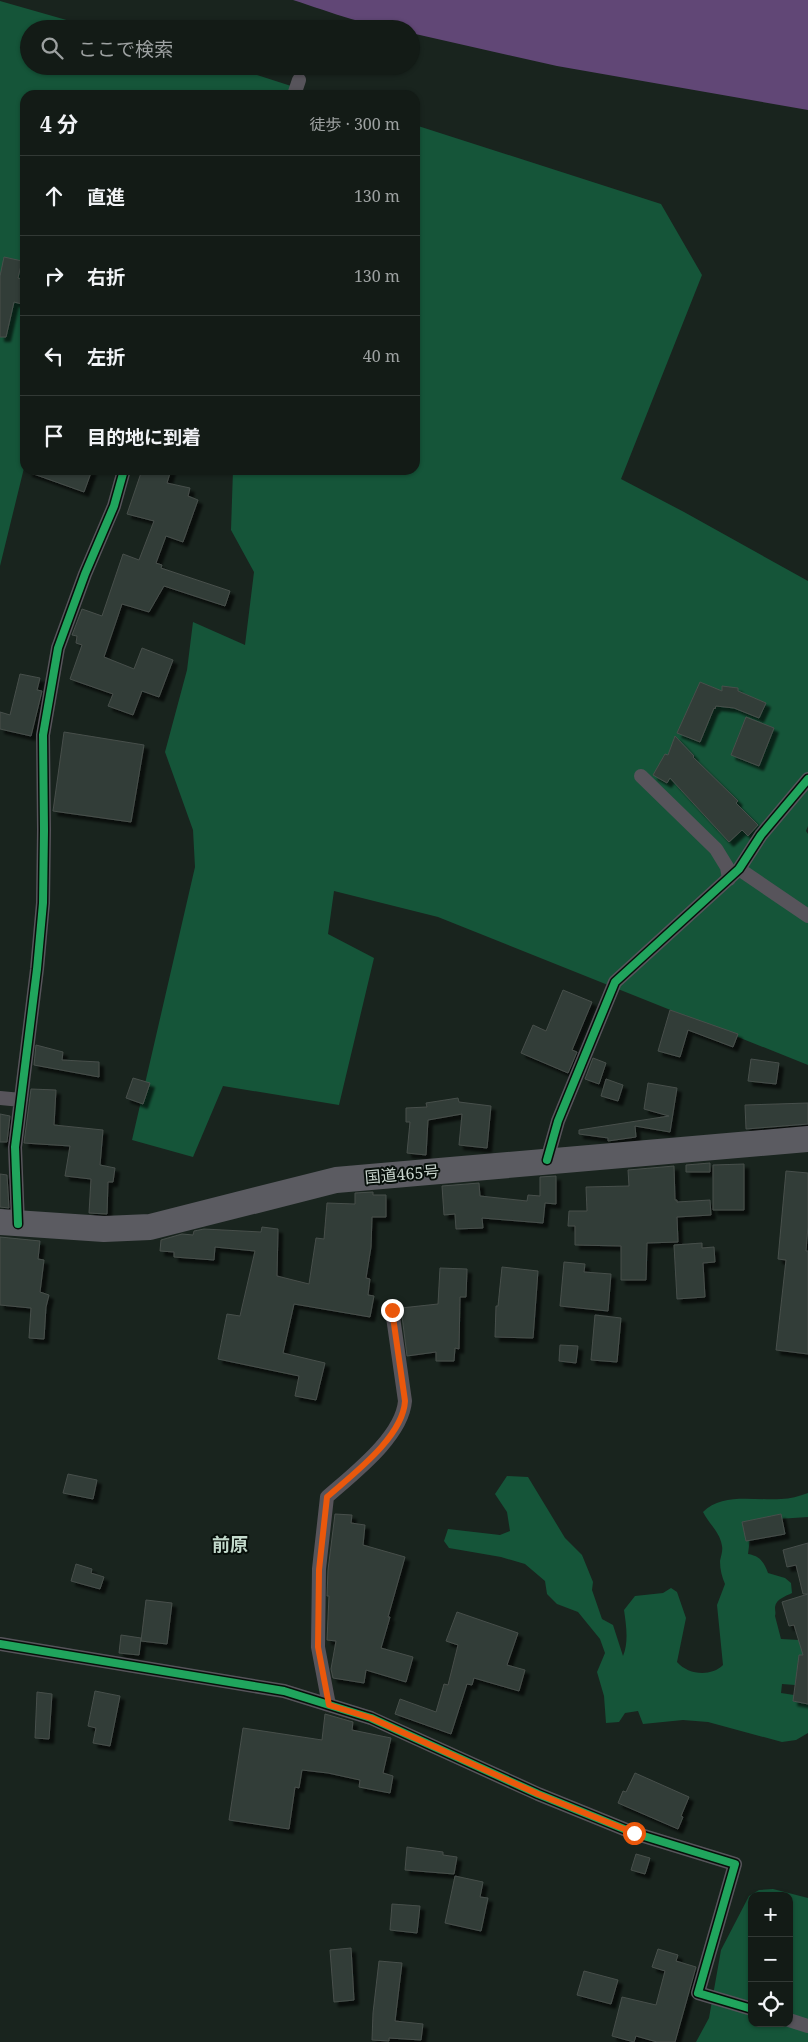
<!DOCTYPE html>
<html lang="ja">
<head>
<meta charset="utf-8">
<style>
	body { margin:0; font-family:"Noto Serif","Noto Sans JP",serif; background:#202823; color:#f1f3f6 }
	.controls { position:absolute; right:15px; bottom:15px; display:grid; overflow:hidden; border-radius:10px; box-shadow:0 1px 4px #0004 }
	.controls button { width:45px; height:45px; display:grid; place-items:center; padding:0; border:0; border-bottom:1px solid #323935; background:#131b16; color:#f1f3f6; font:25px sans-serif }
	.stop { position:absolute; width:15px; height:15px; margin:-11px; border:4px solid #ea580c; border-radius:50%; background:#fff }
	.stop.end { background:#ea580c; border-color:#fff; box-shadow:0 1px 5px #0008 }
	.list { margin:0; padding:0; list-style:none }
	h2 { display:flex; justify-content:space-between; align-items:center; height:65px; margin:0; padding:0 20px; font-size:21px }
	h2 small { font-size:16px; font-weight:400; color:#9da1a1 }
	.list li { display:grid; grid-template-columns:32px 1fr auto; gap:15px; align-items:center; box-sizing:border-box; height:80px; padding:0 20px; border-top:1px solid #323935 }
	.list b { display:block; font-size:19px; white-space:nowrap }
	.list em { font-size:16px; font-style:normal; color:#9da1a1 }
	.icon { flex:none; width:28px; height:28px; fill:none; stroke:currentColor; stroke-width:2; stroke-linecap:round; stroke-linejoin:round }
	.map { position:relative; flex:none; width:808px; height:2042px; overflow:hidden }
	.search { position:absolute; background:#131b16; box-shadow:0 1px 4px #0004; left:20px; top:20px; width:400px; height:55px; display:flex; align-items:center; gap:12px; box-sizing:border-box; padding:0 18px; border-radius:28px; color:#9da1a1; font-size:19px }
	.panel { position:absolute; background:#131b16; box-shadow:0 1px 4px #0004; left:20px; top:90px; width:400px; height:385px; border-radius:15px }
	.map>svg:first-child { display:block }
	.forest { fill:#155539; fill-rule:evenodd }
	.water { fill:#614776 }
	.building { fill:#333c37; stroke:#474f4b; filter:url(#shadow) }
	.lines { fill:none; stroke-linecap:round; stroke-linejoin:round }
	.street { stroke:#57545b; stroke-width:14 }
	.highway { stroke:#5b5b61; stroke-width:26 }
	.cycleway-casing { stroke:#070f0a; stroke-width:11 }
	.cycleway { stroke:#20a55d; stroke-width:8 }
	.route { stroke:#ea580c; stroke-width:6 }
	.labels { text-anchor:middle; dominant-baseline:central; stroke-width:4; stroke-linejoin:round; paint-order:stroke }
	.street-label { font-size:16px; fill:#c9d5ce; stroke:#070f0a }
	.neighbourhood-label { font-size:18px; font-weight:bold; fill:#c3dacc; stroke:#070f0a }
</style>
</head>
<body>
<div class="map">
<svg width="808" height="2042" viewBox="0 0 808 2042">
	<defs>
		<filter id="shadow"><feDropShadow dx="4.5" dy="4.5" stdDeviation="1" flood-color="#0009"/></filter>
	</defs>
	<rect width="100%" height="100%" fill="#19241e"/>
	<!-- forest -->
	<path class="forest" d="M0,1L98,29H29V66H229L319,95H25V464L0,566Z
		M415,125L661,204L702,275L621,479L684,512L808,581V826L806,831L808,834V1065L438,917L334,891L328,934L374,958L339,1105L223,1086L193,1157L132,1140L195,867L193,830L165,752L187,670L193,622L245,645L254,572L231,530L233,470H415Z
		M507,1476L528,1477L565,1538L582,1555L593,1582L592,1590L602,1619L613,1625L623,1656C629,1642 626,1624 624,1610L635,1596L663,1593L671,1588L677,1592L686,1618L677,1662C688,1675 711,1677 723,1665L717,1605L725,1584C722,1577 720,1570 720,1561C721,1556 723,1551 722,1546C720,1532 709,1524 703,1512C722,1492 756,1501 781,1499C790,1499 799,1496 808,1493V1517L778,1519L750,1538L748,1554C760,1556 764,1562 768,1573L785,1578L791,1583L792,1593C786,1596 776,1599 775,1607C775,1611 776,1613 775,1616L781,1639L799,1640L808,1637L795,1685L782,1684L781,1693L794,1695L793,1701L808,1704V1733L796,1740L782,1742L708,1722L683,1720L643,1724L638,1711L625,1713L619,1722L606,1723L604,1696L597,1672L605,1653L600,1639L578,1612L557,1604L547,1594L545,1581L525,1564L501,1557L449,1548L444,1541L448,1529L500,1535L510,1531L507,1512L495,1494Z
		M773,1889L808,1898V2042H696L709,2018L721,1950L749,1896L759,1890ZM752,1896H789V2023H752Z"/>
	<!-- water -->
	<path class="water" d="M293,0H808V110L557,66L411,33V29C371,29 331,12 293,0Z"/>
	<!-- building -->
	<path class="building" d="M4,257L22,261L18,278L25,280L22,304L14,302L6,337H0V276Z
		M28,470H92L84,492L28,472Z
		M142,470H171L167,483L190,488L188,496L198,500L183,542L166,536L156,563L162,565L161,568L230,591L225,606L164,586L149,612L122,604L104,657L134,669L142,648L173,660L159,697L142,691L133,715L108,706L113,694L70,679L82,645L76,643L77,636L72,635L82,609L102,616L123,554L139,560L154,521L127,514Z
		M20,674L40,678L37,690L42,691L31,736L0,729V712L10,715Z
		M700,682L722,691V686L738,688V691L766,703L759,718L734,708L716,706L715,709L714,708L700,742L677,733Z
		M746,717L774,728L759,766L731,755Z
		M64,732L144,745L131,822L53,811Z
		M675,736L694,756L693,757L738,801L736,803L758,825L748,836L742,830L729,842L670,778L667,783L653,775L665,754L668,755Z
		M563,990L592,1002L572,1050L577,1052L568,1073L521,1053L533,1025L546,1031Z
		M670,1010L738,1034L733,1047L688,1030L680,1057L658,1051Z
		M36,1045L63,1052L62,1060L99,1062V1077L34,1065Z
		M593,1058L606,1063L599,1084L585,1079Z
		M751,1059L779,1063L776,1084L748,1081Z
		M133,1078L150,1083L143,1104L126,1098Z
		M606,1079L623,1085L618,1101L601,1096Z
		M648,1083L677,1088L670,1132L635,1126L636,1137L608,1141V1138L579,1134V1130L669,1116L644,1109Z
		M31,1089L56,1090L54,1125L103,1130L100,1165L115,1168L113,1182H108L107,1214L89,1213L91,1179L65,1176L70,1146L24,1143Z
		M458,1098L459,1102L491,1106L487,1148L459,1145L462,1114L428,1120L426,1155L407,1153L410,1122H406V1108L427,1107L426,1103Z
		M808,1103V1124L746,1129L745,1105Z
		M0,1114L10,1116L7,1142H0Z
		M710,1163V1172H686V1165Z
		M744,1164V1210H713V1165Z
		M674,1166L675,1200H677V1202L710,1200L711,1215L677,1217L678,1242L647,1243L646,1280H621V1246L575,1245V1226H568L569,1211H587L586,1187L629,1186L628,1170Z
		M786,1171L808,1173V1226L806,1251H808V1354L776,1350L786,1260L778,1259Z
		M0,1174L7,1175L9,1208L0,1207Z
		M556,1176V1204L545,1203L543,1223L482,1218L483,1228L456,1229L455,1214L444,1215L442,1186L479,1183L480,1196L527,1201L528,1195L540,1196V1177Z
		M373,1192V1195H386V1217H372L371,1247L366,1278L370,1279L368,1295L374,1296L370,1317L294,1304L283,1353L325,1363L316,1400L295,1396L299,1376L218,1359L227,1314L240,1316L255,1251L215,1247L214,1260L174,1257V1252L160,1251L161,1240L182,1234L193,1235L194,1231L204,1229L261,1232L262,1227L278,1229L277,1276L309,1284L316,1238L324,1239L327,1203L355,1204V1193Z
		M0,1237L40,1241L38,1259L44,1260L40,1292L49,1295L46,1307L44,1339L29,1338L31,1308L0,1305Z
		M702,1243V1248L714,1247L715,1262L703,1263L705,1297L677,1299L674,1245Z
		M564,1262L585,1264L584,1272L611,1274L608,1311L560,1306Z
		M502,1267L538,1271L533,1338L495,1337L496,1306H498Z
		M440,1268L467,1269L466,1297H460L459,1349L455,1348L454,1361H436V1352L407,1356L401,1308L438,1304Z
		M595,1315L621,1318L617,1362L591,1360Z
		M560,1345L578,1346L576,1363L559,1361Z
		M68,1474L97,1480L93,1499L63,1493Z
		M335,1514L352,1515L351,1523L365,1525L363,1545L405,1557L388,1617H390L381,1648L413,1657L406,1682L366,1670L364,1683L333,1678L331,1669L336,1641L327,1640L329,1596H327L328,1570Z
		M781,1514L785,1534L746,1541L742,1522Z
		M808,1543V1594H803L796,1565L787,1567L783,1550Z
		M76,1564L92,1569L91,1573L104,1577L100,1589L71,1581Z
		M808,1594V1704L793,1701L799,1655H803L794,1625L789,1626L782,1602Z
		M146,1600L172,1603L167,1644L141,1641Z
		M457,1612L518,1633L507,1665L525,1670L519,1691L474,1678L472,1685L467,1684L451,1734L395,1714L400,1699L436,1712L444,1684L448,1685L458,1645L446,1641Z
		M121,1635L141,1638L139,1655L119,1653Z
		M95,1691L120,1696L110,1746L93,1743L96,1728L88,1726Z
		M37,1692L52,1694L49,1739L35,1738Z
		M325,1714L353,1722L352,1730L391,1738L383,1773L393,1776L390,1793L359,1787L360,1780L328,1773L302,1770L299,1788L295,1787L289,1829L229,1820L243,1728L322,1740Z
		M635,1773L689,1797L681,1816L683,1817L678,1829L618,1803L623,1791L626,1792Z
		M407,1847L443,1852V1855L457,1857L454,1874L405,1870Z
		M636,1854L650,1858L645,1874L631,1870Z
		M455,1876L483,1882L480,1897L488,1898L481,1931L445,1923Z
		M392,1904L420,1906L417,1933L390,1930Z
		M351,1948L354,2000L334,2002L330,1950Z
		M658,1949L678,1955L676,1961L696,1967L675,2042H657L636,2036L634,2042L612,2036L622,1997L656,2005L665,1971L652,1967Z
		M379,1961L402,1963L395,2021L423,2024L421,2040L389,2038V2041L372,2040L373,2013Z
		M584,1971L618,1980L611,2004L577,1995Z"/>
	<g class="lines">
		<!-- street -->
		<path class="street" d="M294,95L299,80
			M641,776L716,849L727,867L729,879
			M739,869L808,916
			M0,1098L21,1100
			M547,1160L558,1121L615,982L739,869L761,835L808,779
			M18,1224L15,1147L37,969L43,903L44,830L43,735L58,648L85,574L114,506L124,470
			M0,1644L284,1691L371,1718L538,1794L634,1833L735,1864L698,1993L752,2009
			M329,1705L318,1647L319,1569L327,1497C353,1474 402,1437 405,1401L392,1310
			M789,2020L808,2026"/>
		<!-- highway -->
		<path class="highway" d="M0,1222L104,1229L150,1227L336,1180L808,1139"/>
		<defs>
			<path id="cycleway" d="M547,1160L558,1121L615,982L739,869L761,835L808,779
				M18,1224L15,1147L37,969L43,903L44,830L43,735L58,648L85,574L114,506L124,470
				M0,1644L284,1691L371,1718L538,1794L634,1833L735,1864L698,1993L752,2009"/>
		</defs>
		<!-- cycleway casing -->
		<use href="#cycleway" class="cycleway-casing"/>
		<!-- cycleway -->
		<use href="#cycleway" class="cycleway"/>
	</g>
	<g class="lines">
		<!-- route -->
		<path class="route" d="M392,1310L405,1401C403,1437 353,1474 327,1497L319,1570L318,1647L329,1705L371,1718L538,1794L634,1833"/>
	</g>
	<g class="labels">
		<!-- street labels -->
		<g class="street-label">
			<text transform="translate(402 1174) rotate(-5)">国道465号</text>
		</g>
		<!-- neighbourhood labels -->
		<g class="neighbourhood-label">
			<text x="230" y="1544">前原</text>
		</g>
	</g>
</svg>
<div class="controls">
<button>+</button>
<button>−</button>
<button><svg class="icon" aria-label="locate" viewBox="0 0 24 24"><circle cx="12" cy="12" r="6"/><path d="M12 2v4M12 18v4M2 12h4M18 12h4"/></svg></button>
</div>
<div class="stop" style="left:634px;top:1833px"></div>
<div class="stop end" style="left:392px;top:1310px"></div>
<div class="search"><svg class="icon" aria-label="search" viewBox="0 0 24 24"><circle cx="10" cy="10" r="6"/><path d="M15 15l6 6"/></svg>ここで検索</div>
<section class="panel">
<h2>4 分<small>徒歩 · 300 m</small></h2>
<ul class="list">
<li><svg class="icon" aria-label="ahead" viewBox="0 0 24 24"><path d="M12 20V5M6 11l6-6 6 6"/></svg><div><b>直進</b></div><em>130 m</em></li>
<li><svg class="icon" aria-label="right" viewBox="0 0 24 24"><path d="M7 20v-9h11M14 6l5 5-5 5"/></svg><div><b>右折</b></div><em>130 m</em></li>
<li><svg class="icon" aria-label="left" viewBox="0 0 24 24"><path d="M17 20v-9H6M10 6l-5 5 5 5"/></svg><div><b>左折</b></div><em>40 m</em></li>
<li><svg class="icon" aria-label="arrive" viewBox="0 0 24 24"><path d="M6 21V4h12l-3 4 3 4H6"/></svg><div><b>目的地に到着</b></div></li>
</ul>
</section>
</div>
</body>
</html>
